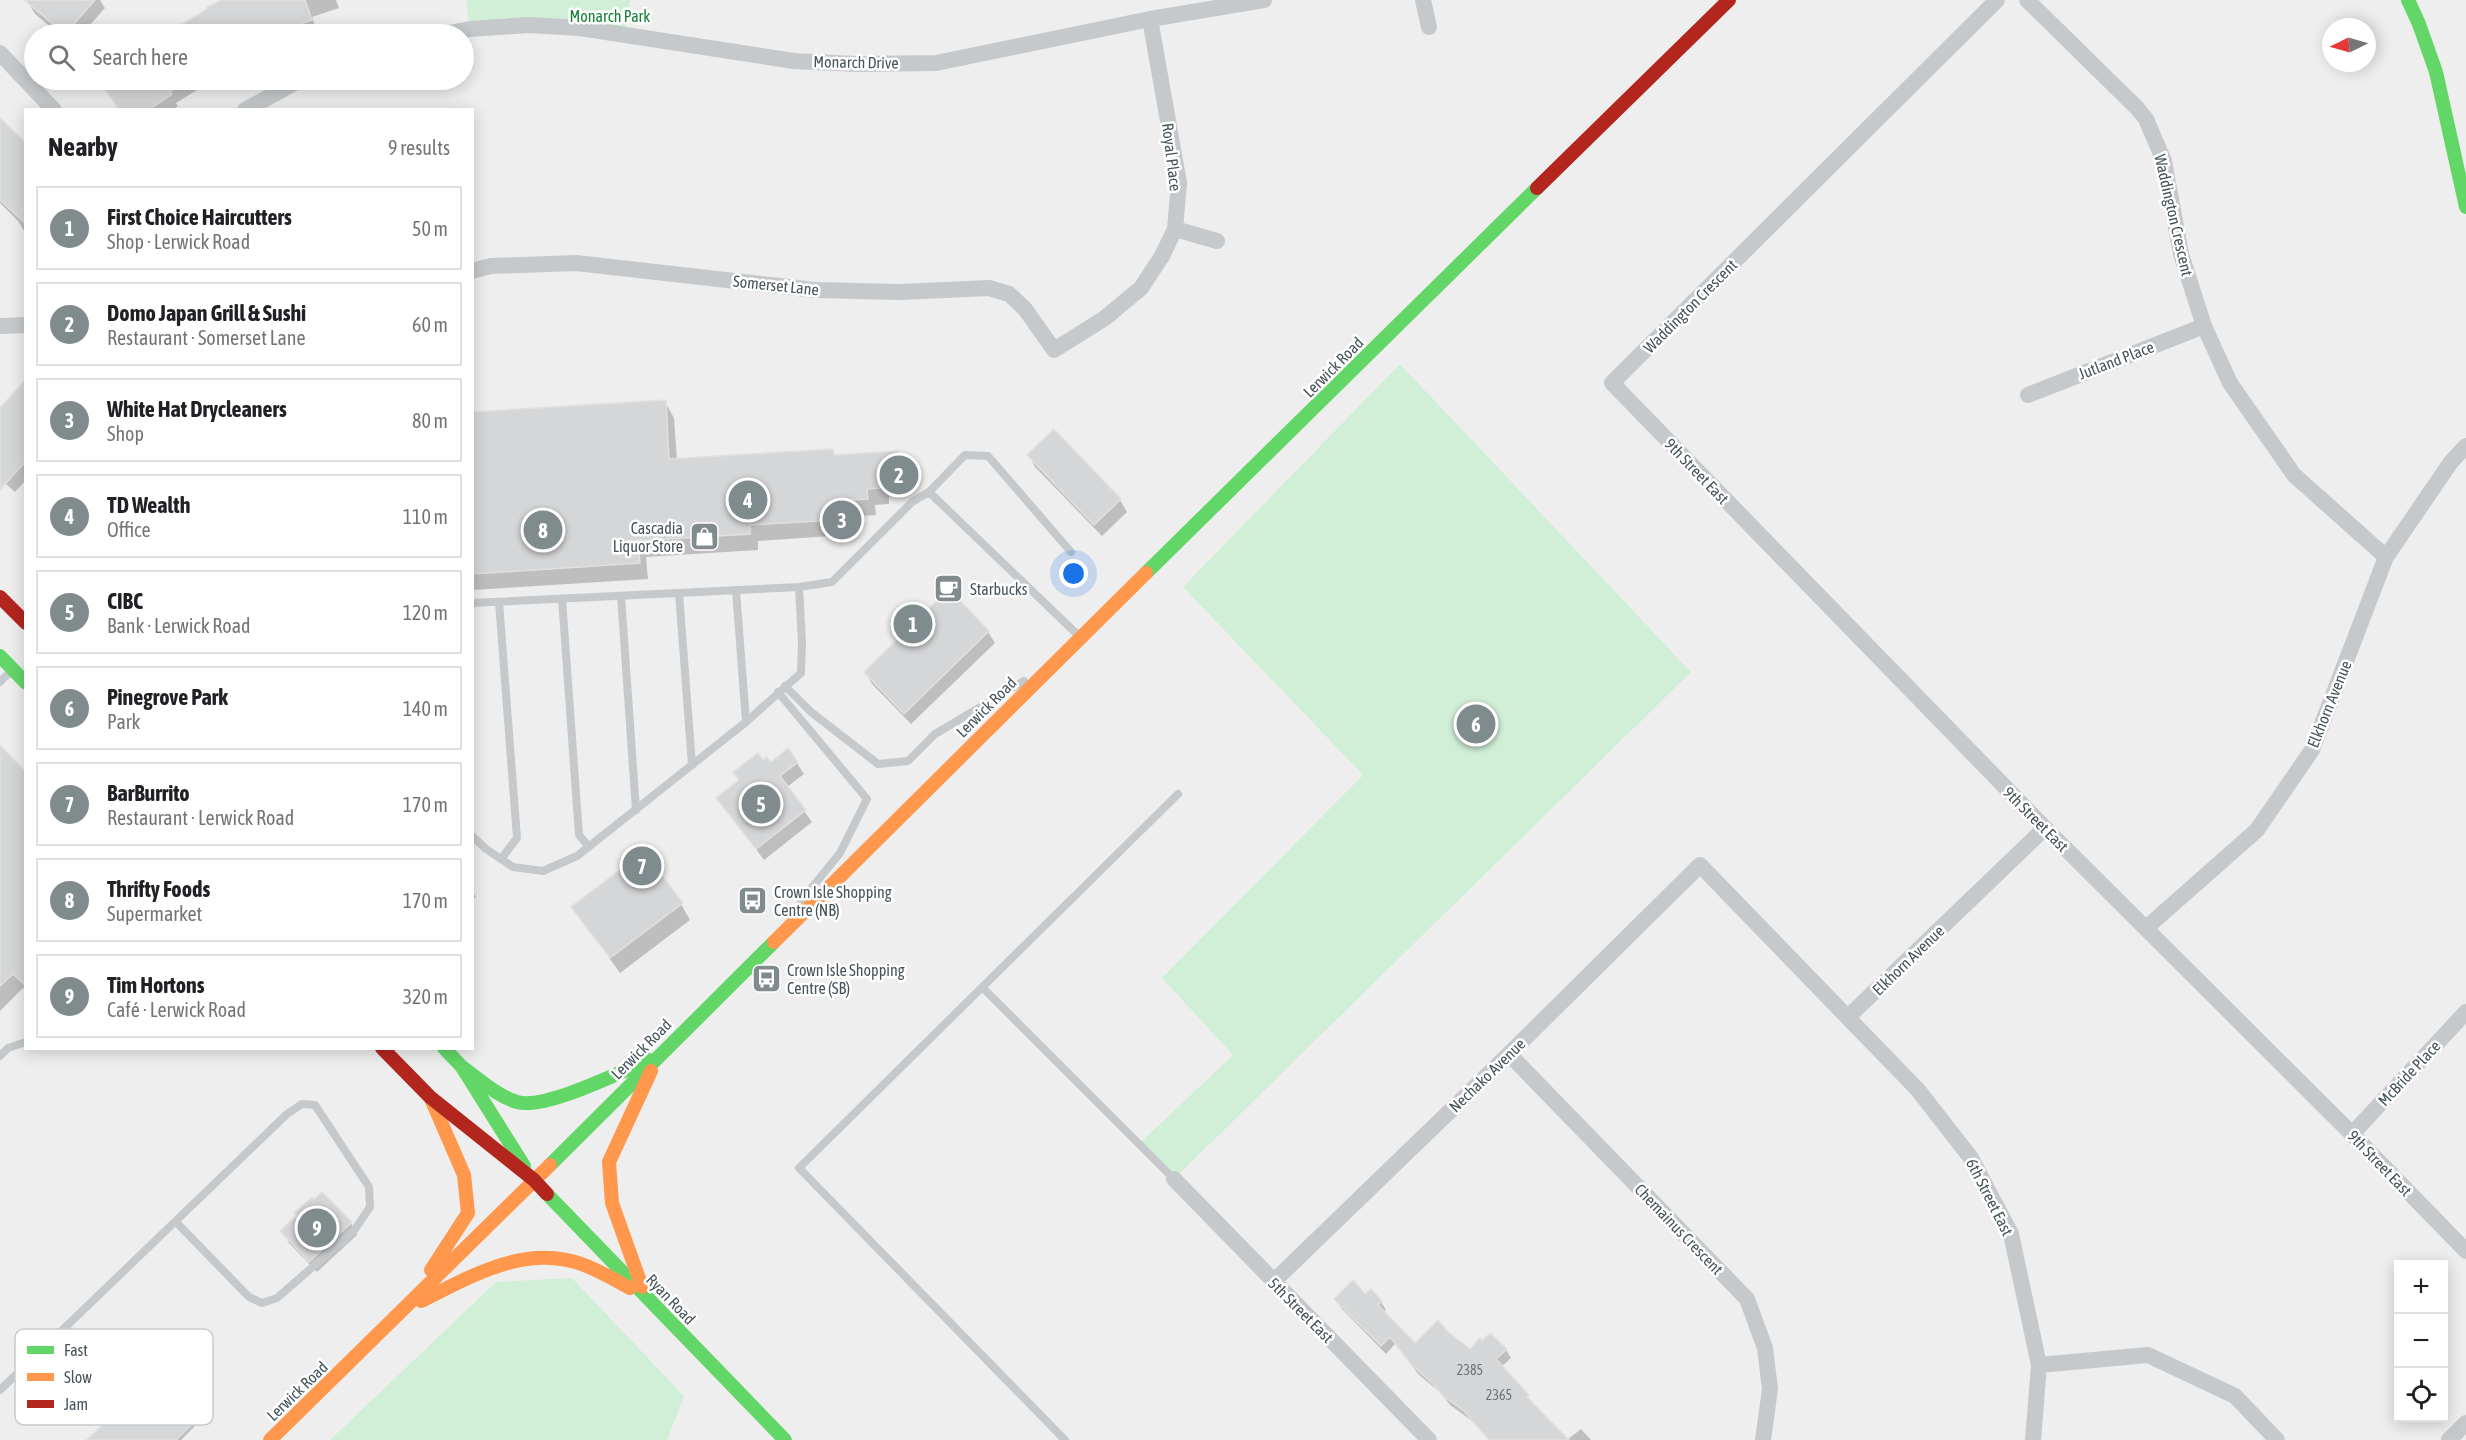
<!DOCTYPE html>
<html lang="en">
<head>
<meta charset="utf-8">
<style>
	body { margin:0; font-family:"Asap Condensed",sans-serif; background:#f2f2f2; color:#202124 }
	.controls { position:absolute; right:18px; bottom:18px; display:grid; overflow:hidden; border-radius:0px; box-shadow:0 3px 15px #0003 }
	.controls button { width:54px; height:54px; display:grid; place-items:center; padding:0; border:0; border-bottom:2px solid #e0e0e0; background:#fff; color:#202124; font:30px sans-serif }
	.compass { position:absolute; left:2322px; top:18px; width:54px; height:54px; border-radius:50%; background:#fff; box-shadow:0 3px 15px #0003; rotate:265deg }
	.you { position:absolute; left:1074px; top:574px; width:21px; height:21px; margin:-15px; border:4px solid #fff; border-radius:50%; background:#1a73e8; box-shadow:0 0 0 9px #1a73e833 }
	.badge { display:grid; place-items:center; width:39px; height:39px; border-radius:50%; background:#808b8e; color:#fff; font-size:20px; font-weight:700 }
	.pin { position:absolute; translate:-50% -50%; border:3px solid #fff; box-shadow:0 2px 6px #0006 }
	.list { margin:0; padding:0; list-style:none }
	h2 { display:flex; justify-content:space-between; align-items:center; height:78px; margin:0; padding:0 24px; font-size:26px }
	h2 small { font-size:20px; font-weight:400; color:#757577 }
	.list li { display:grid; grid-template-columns:39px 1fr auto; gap:18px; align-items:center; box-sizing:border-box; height:84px; margin:0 12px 12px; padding:0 12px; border:2px solid #e0e0e0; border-radius:0px }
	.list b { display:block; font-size:22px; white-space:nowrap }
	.list p { margin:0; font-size:20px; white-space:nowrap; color:#757577 }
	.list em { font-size:20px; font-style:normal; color:#757577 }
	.icon { flex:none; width:33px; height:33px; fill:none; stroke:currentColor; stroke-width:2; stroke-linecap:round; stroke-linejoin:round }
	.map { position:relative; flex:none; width:2466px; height:1440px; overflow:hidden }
	.search { position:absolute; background:#fff; box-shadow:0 3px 15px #0003; left:24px; top:24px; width:450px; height:66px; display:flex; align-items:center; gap:15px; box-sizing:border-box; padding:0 21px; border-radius:33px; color:#757577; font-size:22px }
	.panel { position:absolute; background:#fff; box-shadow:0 3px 15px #0003; left:24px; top:108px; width:450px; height:942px; border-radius:0px }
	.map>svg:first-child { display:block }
	.green { fill:#d1efd7 }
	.shadow { fill:#0003 }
	.building { fill:#d5d6d7; stroke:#e0e0e1; stroke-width:1.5 }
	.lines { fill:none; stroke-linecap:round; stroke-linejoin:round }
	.lane { stroke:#c5c9cb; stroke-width:8 }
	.street { stroke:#c5c9cb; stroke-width:16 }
	.fast { stroke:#63d668; stroke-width:14 }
	.slow { stroke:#ff974d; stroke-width:14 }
	.jam { stroke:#b3261e; stroke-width:14 }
	.labels { text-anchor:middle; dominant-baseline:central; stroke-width:5; stroke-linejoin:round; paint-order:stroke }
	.number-label { font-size:14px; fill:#6a767b }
	.park-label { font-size:16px; fill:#137f37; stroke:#fff }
	.street-label { font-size:16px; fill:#45555b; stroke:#fff }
	.poi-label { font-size:16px; fill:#45555b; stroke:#fff; text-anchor:start }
	.key { fill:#fff; stroke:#c7ccce; stroke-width:1.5 }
	.key-label { font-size:16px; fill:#45555b }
</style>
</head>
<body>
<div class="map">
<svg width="2466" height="1440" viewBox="0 0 2466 1440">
	<rect width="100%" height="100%" fill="#efeeee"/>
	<!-- green -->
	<path class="green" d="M466,0H630L625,35L470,29Z
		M1400,364L1691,672L1174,1179L1139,1144L1233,1055L1162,978L1363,775L1183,587Z
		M572,1278L684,1396L667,1440H330L496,1282Z"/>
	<!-- shadow -->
	<path class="shadow" d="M30,0H100L105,8L82,34H59L35,14L28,2Z
		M226,0H336L339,8L312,17L317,32L309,34H168Z
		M101,80H213L176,103L178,106L172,110H119Z
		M0,123L26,145V234L18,221L0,203Z
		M26,381V480L15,492L0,479V410Z
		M665,402L674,418L677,460L833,450L836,457L897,453L906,469L908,491L889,492V504L875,505L876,515L859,516L860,534L758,541V550L646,557L648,579L472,590V414Z
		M1054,431L1120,500L1127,512L1102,536L1035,467L1029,455Z
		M988,632L995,643L911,724L872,684L866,673Z
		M0,762L26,774V991L23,988L0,1011Z
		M763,762L770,764L797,763L804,774L787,787L812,822L764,860L718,798Z
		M472,890L476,897L472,900Z
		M681,904L690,920L620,973L573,907Z
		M351,1223L357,1235L317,1272L289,1243L282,1231Z
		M1365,1296L1381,1302L1386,1310L1384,1312L1415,1345L1447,1333L1470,1351L1482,1343L1506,1350L1511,1358L1501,1367L1567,1440H1489L1471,1420L1450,1405L1441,1393L1419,1375L1395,1344L1386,1354L1341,1308L1336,1299Z
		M158,1373L202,1419L181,1440H89Z
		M1581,1429L1591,1440H1567Z"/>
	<!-- building -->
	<path class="building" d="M24,0H95L65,34Z
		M222,0H305L312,20L279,31L280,34H166L207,9V7Z
		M99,80H188L170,91L172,94L148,110H119Z
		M0,118L26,143V224L0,200Z
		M26,379V461L0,490V408Z
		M666,400L669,459L833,449L834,455L898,451L899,475L880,477L881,488L867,489L868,499L851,500L852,519L750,525V534L638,541L640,563L472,574V412Z
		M1054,429L1121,499L1094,525L1027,455Z
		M949,589L989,631L904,714L864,672Z
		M0,745L26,772V986L13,974L0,986Z
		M788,748L798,762L780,776L806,810L756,849L716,798L739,780L733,772L758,753L763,760L767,757L771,762Z
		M644,852L683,903L610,958L571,907Z
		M322,1192L352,1222L309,1262L280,1231L297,1215L294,1213L312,1197L314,1199Z
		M1353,1280L1365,1294L1371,1289L1382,1301L1378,1305L1415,1343L1438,1320L1448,1332L1470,1349L1480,1338L1482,1341L1490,1333L1507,1349L1496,1359L1529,1395L1527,1397L1569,1440H1490L1464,1411L1443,1396L1434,1385L1413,1366L1390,1337L1381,1346L1334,1299Z
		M158,1370L201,1415L176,1440H87Z"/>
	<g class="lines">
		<!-- lane -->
		<path class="lane" d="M929,492L965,455L988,456L1071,552
			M736,590L746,722
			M679,593L692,765
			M621,596L636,810
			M562,599L579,835L589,847
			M499,602L517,838L501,859
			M472,603L799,587L832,582L912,502L929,492L1080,637
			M0,682L12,670
			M785,686L811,712L878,764L908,761L935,734L1024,681
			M778,692L867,799L840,853L801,901
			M472,836L486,849L513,867L543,871L577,856L746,722L801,673L802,642L799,587
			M983,988L1174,1179
			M0,1056L8,1048L26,1042
			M0,1390L287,1114L302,1104L315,1105L369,1187L370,1207L353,1232L277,1298L262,1303L249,1297L176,1222
			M1065,1440L799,1168L1178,794"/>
		<!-- street -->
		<path class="street" d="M1423,0L1429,27
			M1997,0L1612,383L2045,828L2352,1134L2466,1251
			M2027,0L2137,108L2146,119L2164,161L2181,254L2204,326L2230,383L2294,475L2386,557
			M444,34L470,29L528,25L580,28L794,61L856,64L936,63L1150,19L1264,0
			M0,53L54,110
			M245,110L300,80
			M1175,229L1217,241
			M472,271L491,266L576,263L815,290L900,292L989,288L1009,294L1025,309L1054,350L1105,318L1141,288L1162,256L1175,229L1179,183L1150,19
			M0,326L26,325
			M2028,395L2204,326
			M2146,928L2257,830L2312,750L2386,557L2451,462L2466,446
			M1848,1017L2045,828
			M1509,1054L1747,1299L1765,1348L1770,1389L1763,1440
			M2352,1134L2466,1012
			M1174,1179L1429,1440
			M1273,1282L1509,1054L1700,865L1918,1090L1971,1158L2011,1234L2039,1365L2033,1440
			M2039,1365L2148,1355L2235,1396L2277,1440
			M2449,1440L2466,1423"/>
		<!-- fast -->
		<path class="fast" d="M2408,0L2419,24L2436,72L2466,207
			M1146,573L1537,188
			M0,656L26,683
			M444,1048L462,1067L524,1166
			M462,1067C479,1079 497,1096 517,1102C545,1110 620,1072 649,1060
			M550,1165L774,942
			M547,1194L785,1440"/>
		<!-- slow -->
		<path class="slow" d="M774,942L1146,573
			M431,1270L468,1213L464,1175L432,1101
			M642,1287L612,1203L609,1162L651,1071
			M421,1301C472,1276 526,1243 584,1265C600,1271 615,1280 630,1288
			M270,1440L550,1165"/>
		<!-- jam -->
		<path class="jam" d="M1537,188L1729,0
			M0,597L26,623
			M382,1048L430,1097L534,1180L547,1194"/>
	</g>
	<!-- icons -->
	<defs>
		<symbol id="shop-square" viewBox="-11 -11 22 22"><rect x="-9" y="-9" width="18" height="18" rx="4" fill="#808b8e" stroke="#fff"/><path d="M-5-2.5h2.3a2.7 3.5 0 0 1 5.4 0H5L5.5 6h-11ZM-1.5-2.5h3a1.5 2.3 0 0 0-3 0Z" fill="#fff"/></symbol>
		<symbol id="cafe-square" viewBox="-11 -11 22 22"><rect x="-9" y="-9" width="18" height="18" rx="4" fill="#808b8e" stroke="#fff"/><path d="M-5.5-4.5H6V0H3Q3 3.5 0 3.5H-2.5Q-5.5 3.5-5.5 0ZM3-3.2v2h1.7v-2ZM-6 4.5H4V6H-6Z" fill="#fff"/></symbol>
		<symbol id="bus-square" viewBox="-11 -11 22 22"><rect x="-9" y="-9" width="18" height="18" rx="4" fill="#808b8e" stroke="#fff"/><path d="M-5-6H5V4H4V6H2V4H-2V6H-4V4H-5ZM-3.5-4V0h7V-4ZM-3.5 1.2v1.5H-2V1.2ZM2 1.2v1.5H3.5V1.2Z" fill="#fff"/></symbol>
	</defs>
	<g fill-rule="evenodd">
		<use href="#shop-square" x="688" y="520" width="33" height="33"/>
		<use href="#cafe-square" x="932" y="572" width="33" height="33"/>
		<use href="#bus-square" x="736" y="884" width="33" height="33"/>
		<use href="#bus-square" x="750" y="962" width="33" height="33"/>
	</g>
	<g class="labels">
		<!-- number labels -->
		<g class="number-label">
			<text x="1470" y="1370">2385</text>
			<text x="1499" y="1395">2365</text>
		</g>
		<!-- park labels -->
		<g class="park-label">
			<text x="610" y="16">Monarch Park</text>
		</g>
		<!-- street labels -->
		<g class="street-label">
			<text transform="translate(856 62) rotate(1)">Monarch Drive</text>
			<text transform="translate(1172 157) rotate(83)">Royal Place</text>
			<text transform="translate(2174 215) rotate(77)">Waddington Crescent</text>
			<text transform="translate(776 285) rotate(6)">Somerset Lane</text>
			<text transform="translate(1690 306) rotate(-45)">Waddington Crescent</text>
			<text transform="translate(2116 360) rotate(-21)">Jutland Place</text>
			<text transform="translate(1333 367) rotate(-45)">Lerwick Road</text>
			<text transform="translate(1697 471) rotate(46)">9th Street East</text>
			<text transform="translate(2329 704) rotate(-68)">Elkhorn Avenue</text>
			<text transform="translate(986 707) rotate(-45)">Lerwick Road</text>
			<text transform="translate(2036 819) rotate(45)">9th Street East</text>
			<text transform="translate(1908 960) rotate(-44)">Elkhorn Avenue</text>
			<text transform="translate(641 1049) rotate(-45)">Lerwick Road</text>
			<text transform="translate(2409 1073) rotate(-47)">McBride Place</text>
			<text transform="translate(1487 1075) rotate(-44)">Nechako Avenue</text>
			<text transform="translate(2380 1163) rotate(46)">9th Street East</text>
			<text transform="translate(1990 1197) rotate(63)">6th Street East</text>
			<text transform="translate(1679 1229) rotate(46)">Chemainus Crescent</text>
			<text transform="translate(671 1299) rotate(46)">Ryan Road</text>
			<text transform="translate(1301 1310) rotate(45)">5th Street East</text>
			<text transform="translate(297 1391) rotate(-44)">Lerwick Road</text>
		</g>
		<!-- poi labels -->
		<g class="poi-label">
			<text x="683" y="528" text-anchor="end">Cascadia<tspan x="683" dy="18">Liquor Store</tspan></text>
			<text x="970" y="589">Starbucks</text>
			<text x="774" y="892">Crown Isle Shopping<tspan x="774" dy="18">Centre (NB)</tspan></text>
			<text x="787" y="970">Crown Isle Shopping<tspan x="787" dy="18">Centre (SB)</tspan></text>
		</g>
	</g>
	<!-- legend -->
	<rect x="15" y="1329" width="198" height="96" rx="9" class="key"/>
	<rect x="27" y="1346" width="27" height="8" fill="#63d668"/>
	<rect x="27" y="1373" width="27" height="8" fill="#ff974d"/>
	<rect x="27" y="1400" width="27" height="8" fill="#b3261e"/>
	<g class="key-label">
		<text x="64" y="1356">Fast</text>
		<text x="64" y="1383">Slow</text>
		<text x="64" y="1410">Jam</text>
	</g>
</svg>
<div class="controls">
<button>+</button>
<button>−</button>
<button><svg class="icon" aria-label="locate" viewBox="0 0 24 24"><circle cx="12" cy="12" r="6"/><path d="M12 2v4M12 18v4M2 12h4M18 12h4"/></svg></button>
</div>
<svg class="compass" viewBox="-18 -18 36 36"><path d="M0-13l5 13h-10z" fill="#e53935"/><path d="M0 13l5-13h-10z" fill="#757577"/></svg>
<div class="you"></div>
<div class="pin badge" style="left:913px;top:624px">1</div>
<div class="pin badge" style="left:899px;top:475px">2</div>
<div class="pin badge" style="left:842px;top:520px">3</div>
<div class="pin badge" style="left:748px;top:500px">4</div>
<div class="pin badge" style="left:761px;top:804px">5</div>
<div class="pin badge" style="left:1476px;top:724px">6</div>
<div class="pin badge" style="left:642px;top:866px">7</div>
<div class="pin badge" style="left:543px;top:530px">8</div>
<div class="pin badge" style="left:317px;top:1228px">9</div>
<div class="search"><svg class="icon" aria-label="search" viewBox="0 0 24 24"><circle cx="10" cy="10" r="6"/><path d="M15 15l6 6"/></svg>Search here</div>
<section class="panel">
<h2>Nearby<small>9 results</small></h2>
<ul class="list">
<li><span class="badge">1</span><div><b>First Choice Haircutters</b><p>Shop · Lerwick Road</p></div><em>50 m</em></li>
<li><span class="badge">2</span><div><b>Domo Japan Grill &amp; Sushi</b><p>Restaurant · Somerset Lane</p></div><em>60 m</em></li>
<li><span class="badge">3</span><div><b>White Hat Drycleaners</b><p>Shop</p></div><em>80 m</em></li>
<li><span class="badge">4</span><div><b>TD Wealth</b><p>Office</p></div><em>110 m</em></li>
<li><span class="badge">5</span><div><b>CIBC</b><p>Bank · Lerwick Road</p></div><em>120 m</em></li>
<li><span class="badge">6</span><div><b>Pinegrove Park</b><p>Park</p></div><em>140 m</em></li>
<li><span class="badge">7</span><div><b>BarBurrito</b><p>Restaurant · Lerwick Road</p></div><em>170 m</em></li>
<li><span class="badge">8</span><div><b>Thrifty Foods</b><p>Supermarket</p></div><em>170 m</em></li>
<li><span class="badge">9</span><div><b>Tim Hortons</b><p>Café · Lerwick Road</p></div><em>320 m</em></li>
</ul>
</section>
</div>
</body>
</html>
